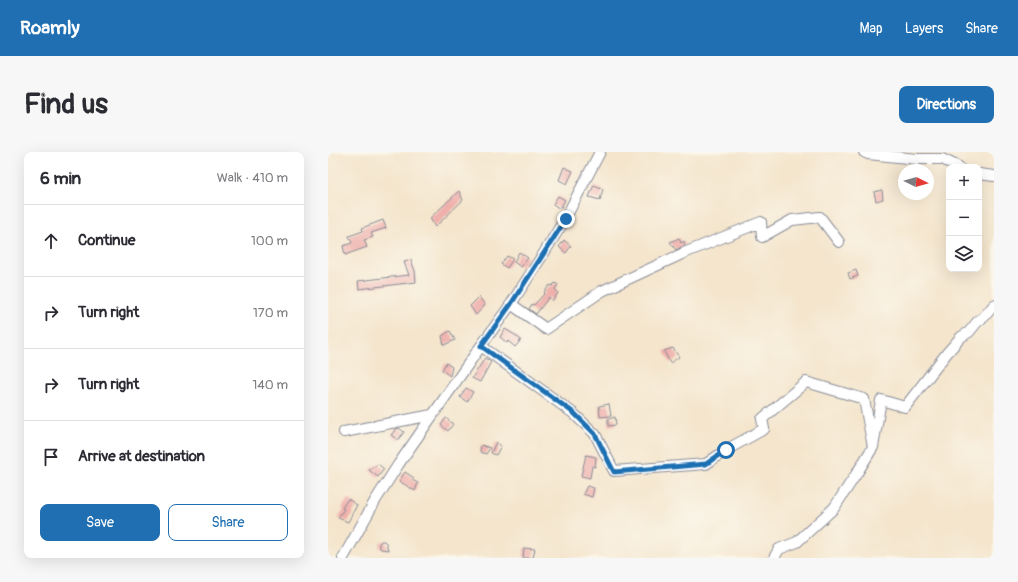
<!DOCTYPE html>
<html lang="en">
<head>
<meta charset="utf-8">
<style>
	body { margin:0; font-family:Pangolin,sans-serif; background:#f7f7f7; color:#2b2b33 }
	.controls { position:absolute; right:12px; top:12px; display:grid; overflow:hidden; border-radius:8px; box-shadow:0 4px 16px #0002 }
	.controls button { width:36px; height:36px; display:grid; place-items:center; padding:0; border:0; border-bottom:1px solid #e1e1e2; background:#fff; color:#2b2b33; font:20px sans-serif }
	.compass { position:absolute; left:570px; top:12px; width:36px; height:36px; border-radius:50%; background:#fff; box-shadow:0 4px 16px #0002; rotate:95deg }
	.stop { position:absolute; width:12px; height:12px; margin:-9px; border:3px solid #1f6fb2; border-radius:50%; background:#fff }
	.stop.end { background:#1f6fb2; border-color:#fff; box-shadow:0 1px 4px #0008 }
	.list { margin:0; padding:0; list-style:none }
	h2 { display:flex; justify-content:space-between; align-items:center; height:52px; margin:0; padding:0 16px; font-size:17px }
	h2 small { font-size:13px; font-weight:400; color:#7c7c81 }
	.list li { display:grid; grid-template-columns:26px 1fr auto; gap:12px; align-items:center; box-sizing:border-box; height:72px; padding:0 16px; border-top:1px solid #e1e1e2 }
	.list b { display:block; font-size:15px; white-space:nowrap }
	.list em { font-size:13px; font-style:normal; color:#7c7c81 }
	.actions { display:flex; gap:8px; padding:12px 16px }
	.actions a { flex:1; padding:9px 0; border:1px solid #1f6fb2; border-radius:8px; text-align:center; font-size:14px; color:#1f6fb2 }
	.actions .main { background:#1f6fb2; color:#fff }
	.icon { flex:none; width:22px; height:22px; fill:none; stroke:currentColor; stroke-width:2; stroke-linecap:round; stroke-linejoin:round }
	.map { position:relative; flex:none; width:666px; height:406px; overflow:hidden; border-radius:8px }
	header { display:flex; align-items:center; gap:24px; box-sizing:border-box; height:56px; padding:0 20px; background:#1f6fb2; color:#fff }
	header strong { font-size:19px }
	nav { display:flex; gap:22px; margin-inline-start:auto; font-size:14px }
	.intro { display:flex; align-items:center; justify-content:space-between; box-sizing:border-box; height:96px; padding:0 24px }
	h1 { margin:0; font-size:28px }
	.button { padding:10px 18px; border-radius:8px; background:#1f6fb2; color:#fff; font-size:14px; font-weight:700 }
	main { display:flex; gap:24px; padding:0 24px }
	aside { flex:1; background:#fff; border-radius:8px; box-shadow:0 4px 16px #0002 }
	.map>svg:first-child { display:block }
	.building { fill:#efafab }
	.lines { fill:none; stroke-linecap:round; stroke-linejoin:round }
	.minor-casing { stroke:#888a95; stroke-width:12 }
	.minor { stroke:#fff; stroke-width:10 }
	.route { stroke:#1f6fb2; stroke-width:5 }
</style>
</head>
<body>
<header>
<strong>Roamly</strong>
<nav><a>Map</a><a>Layers</a><a>Share</a></nav>
</header>
<div class="intro"><h1>Find us</h1><a class="button">Directions</a></div>
<main>
<aside>
<h2>6 min<small>Walk · 410 m</small></h2>
<ul class="list">
<li><svg class="icon" aria-label="ahead" viewBox="0 0 24 24"><path d="M12 20V5M6 11l6-6 6 6"/></svg><div><b>Continue</b></div><em>100 m</em></li>
<li><svg class="icon" aria-label="right" viewBox="0 0 24 24"><path d="M7 20v-9h11M14 6l5 5-5 5"/></svg><div><b>Turn right</b></div><em>170 m</em></li>
<li><svg class="icon" aria-label="right" viewBox="0 0 24 24"><path d="M7 20v-9h11M14 6l5 5-5 5"/></svg><div><b>Turn right</b></div><em>140 m</em></li>
<li><svg class="icon" aria-label="arrive" viewBox="0 0 24 24"><path d="M6 21V4h12l-3 4 3 4H6"/></svg><div><b>Arrive at destination</b></div></li>
</ul>
<div class="actions"><a class="main">Save</a><a>Share</a></div>
</aside>
<div class="map">
<svg width="666" height="406" viewBox="0 0 666 406">
	<rect width="100%" height="100%" fill="#fbf7ec"/>
	<filter id="ink" filterUnits="userSpaceOnUse"><feTurbulence type="fractalNoise" baseFrequency=".025" numOctaves="2"/><feDisplacementMap in="SourceGraphic" scale="8" xChannelSelector="R" yChannelSelector="G"/><feConvolveMatrix kernelMatrix="1 2 1 2 8 2 1 2 1" color-interpolation-filters="sRGB"/></filter>
	<filter id="wash" filterUnits="userSpaceOnUse"><feTurbulence type="fractalNoise" baseFrequency=".012" numOctaves="4" result="noise"/><feDisplacementMap in="SourceGraphic" scale="16" xChannelSelector="R" yChannelSelector="G"/><feGaussianBlur stdDeviation="0.9" result="paint"/><feColorMatrix in="noise" values="0 0 0 0 0 0 0 0 0 0 0 0 0 0 0 0 0 1.4 0 .05"/><feComposite in="paint" operator="in"/></filter>
	<g filter="url(#wash)">
		<rect width="100%" height="100%" fill="#f4e5cc"/>
		<g id="blocks">
			<!-- building -->
			<path class="building" d="M236,15L245,19L239,32L231,28Z
				M266,33L275,37L272,48L261,45Z
				M554,38L555,47L548,49L546,40Z
				M131,39L135,48L107,75L102,66Z
				M230,44L237,48L232,57L225,52Z
				M55,68L58,76L43,81L45,85L36,88L39,95L17,103L15,94L24,91L21,84L35,79L34,76Z
				M351,86L353,91L356,89L357,93L348,98L342,90Z
				M236,88L243,94L238,101L231,95Z
				M191,100L200,106L193,115L186,110Z
				M179,104L185,107L179,116L173,112Z
				M83,108L87,119L88,130L31,137L30,129L81,123L76,110Z
				M528,118L530,124L522,127L520,121Z
				M227,131L230,133L227,137L230,141L224,149L221,145L208,162L201,157L204,152L206,153L217,141L216,140L222,133L224,134Z
				M151,145L157,153L148,163L142,154Z
				M177,177L187,183L193,188L187,195L180,189L179,191L172,185Z
				M122,179L127,188L116,193L114,184Z
				M345,196L351,205L342,211L336,199Z
				M157,206L163,210L152,230L144,226Z
				M118,211L124,215L122,224L114,218Z
				M138,236L145,240L139,250L132,245Z
				M281,252L283,264L272,265L271,254Z
				M287,265L288,273L280,274V267Z
				M118,266L125,272L120,279L113,273Z
				M71,276L76,280L70,288L63,283L68,277Z
				M168,290L173,294L168,303L163,301Z
				M153,293L162,296L158,302L152,300Z
				M258,303L268,305L267,315L264,314L262,326L253,324Z
				M50,312L56,317L50,325L41,318Z
				M77,320L86,326L84,328L90,331L87,339L71,329Z
				M259,334L266,336L264,345L255,342Z
				M20,347L29,353L20,370L10,366L16,357L14,356Z
				M53,389H56L58,391L60,398L53,397L51,395V392Z
				M196,396L207,397L205,406H195Z"/>
		</g>
	</g>
	<g filter="url(#ink)">
		<use href="#blocks" fill-opacity="0" stroke="#888a95" stroke-width="1"/>
		<g class="lines">
			<defs>
				<path id="minor" d="M536,0L540,2L589,7H614L631,15
					M651,22L666,24
					M183,152L218,177L274,139L356,101L433,70L434,85L464,68L492,65L511,90
					M153,194L245,261L267,282L286,319L378,312L398,298L436,277L434,267L478,230L536,247L545,295
					M16,280L104,263
					M15,406L47,349L70,313L143,208L183,152L216,101L237,67L272,0
					M446,406L451,397L469,390L506,356L529,321L545,295L553,248L577,255L619,201L633,185L641,180L650,169L656,165L666,153"/>
			</defs>
			<!-- minor casing -->
			<use href="#minor" class="minor-casing"/>
			<!-- minor -->
			<use href="#minor" class="minor"/>
		</g>
	</g>
	<g class="lines" filter="url(#ink)">
		<!-- route -->
		<path class="route" d="M238,67L183,152L153,194L246,261L267,282L286,320L378,312L398,298"/>
	</g>
</svg>
<div class="controls">
<button>+</button>
<button>−</button>
<button><svg class="icon" aria-label="layers" viewBox="0 0 24 24"><path d="M12 4l9 5-9 5-9-5zM3 14l9 5 9-5"/></svg></button>
</div>
<svg class="compass" viewBox="-18 -18 36 36"><path d="M0-13l5 13h-10z" fill="#e53935"/><path d="M0 13l5-13h-10z" fill="#7c7c81"/></svg>
<div class="stop" style="left:398px;top:298px"></div>
<div class="stop end" style="left:238px;top:67px"></div>
</div>
</main>
</body>
</html>
